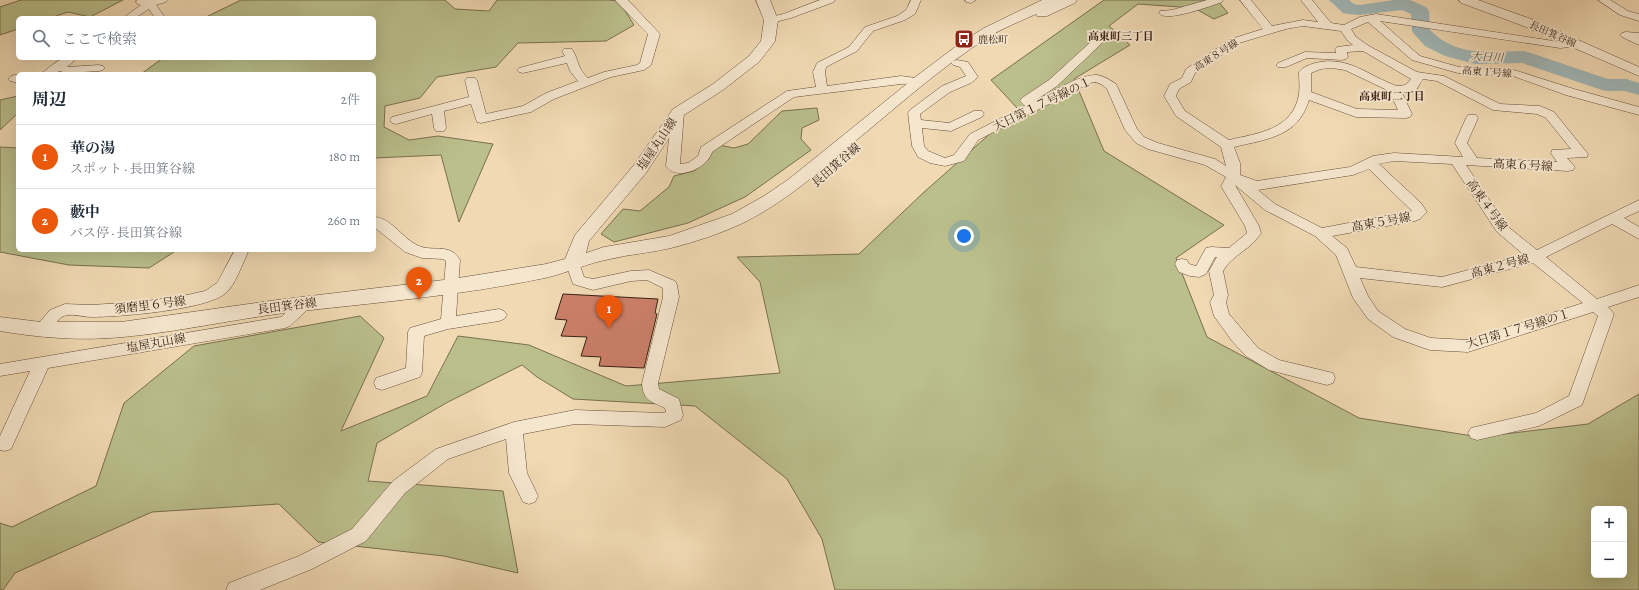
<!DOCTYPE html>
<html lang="ja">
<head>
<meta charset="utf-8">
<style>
	body { margin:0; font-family:Alegreya,"Noto Serif JP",serif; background:#f2f2f3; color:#1f2937 }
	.controls { position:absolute; right:12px; bottom:12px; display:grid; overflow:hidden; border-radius:6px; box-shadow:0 4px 16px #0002 }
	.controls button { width:36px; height:36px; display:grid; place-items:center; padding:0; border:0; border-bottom:1px solid #e0e1e3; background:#fff; color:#1f2937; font:20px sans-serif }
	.you { position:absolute; left:964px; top:236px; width:14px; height:14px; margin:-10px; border:3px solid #fff; border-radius:50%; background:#1a73e8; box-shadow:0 0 0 6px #1a73e833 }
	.badge { display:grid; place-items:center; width:26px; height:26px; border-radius:50%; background:#ea580c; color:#fff; font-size:13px; font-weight:700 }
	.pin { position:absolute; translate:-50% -33px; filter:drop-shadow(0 1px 2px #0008) }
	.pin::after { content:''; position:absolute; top:21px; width:14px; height:12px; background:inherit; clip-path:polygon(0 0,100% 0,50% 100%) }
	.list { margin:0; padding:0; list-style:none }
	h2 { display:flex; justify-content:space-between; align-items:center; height:52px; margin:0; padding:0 16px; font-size:17px }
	h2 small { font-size:13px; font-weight:400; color:#747a83 }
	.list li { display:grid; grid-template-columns:26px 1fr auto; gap:12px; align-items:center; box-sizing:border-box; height:64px; padding:0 16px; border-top:1px solid #e0e1e3 }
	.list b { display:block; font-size:15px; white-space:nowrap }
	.list p { margin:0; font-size:13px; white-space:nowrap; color:#747a83 }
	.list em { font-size:13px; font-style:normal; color:#747a83 }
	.icon { flex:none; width:22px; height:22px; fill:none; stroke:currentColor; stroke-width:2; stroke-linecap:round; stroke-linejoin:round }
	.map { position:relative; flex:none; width:1639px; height:590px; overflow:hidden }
	.search { position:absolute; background:#fff; box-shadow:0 4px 16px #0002; left:16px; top:16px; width:360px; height:44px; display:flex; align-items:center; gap:10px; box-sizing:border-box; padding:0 14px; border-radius:6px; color:#747a83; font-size:15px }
	.panel { position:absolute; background:#fff; box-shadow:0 4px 16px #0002; left:16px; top:72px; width:360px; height:180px; border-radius:6px }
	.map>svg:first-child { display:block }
	.green { fill:#babf8c; stroke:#7a6f4f; fill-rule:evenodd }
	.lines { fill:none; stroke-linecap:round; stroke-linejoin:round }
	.river { fill:#a0b7b8; fill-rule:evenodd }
	.building { fill:#cb7f69; stroke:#391f12 }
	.minor-casing { stroke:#674e3a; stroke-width:1 }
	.tertiary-casing { stroke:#674e3a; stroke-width:1 }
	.minor { fill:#f5e6ce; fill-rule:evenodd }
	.tertiary { fill:#f5e6ce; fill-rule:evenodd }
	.labels { text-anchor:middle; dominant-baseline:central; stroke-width:3.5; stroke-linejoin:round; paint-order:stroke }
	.far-street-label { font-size:10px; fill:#391f12; stroke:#f5e6ce }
	.far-poi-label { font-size:10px; fill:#391f12; stroke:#f5e6ce; text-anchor:start }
	.far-neighbourhood-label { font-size:11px; font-weight:bold; fill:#391f12; stroke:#f5e6ce }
	.far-water-label { font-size:11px; font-style:italic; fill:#584d44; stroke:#f5e6ce }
	.street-label { font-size:12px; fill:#391f12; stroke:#f5e6ce }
</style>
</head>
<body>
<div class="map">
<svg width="1639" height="590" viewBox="0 0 1639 590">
	<rect width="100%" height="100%" fill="#f0d9b3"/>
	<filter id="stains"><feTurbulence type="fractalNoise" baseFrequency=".005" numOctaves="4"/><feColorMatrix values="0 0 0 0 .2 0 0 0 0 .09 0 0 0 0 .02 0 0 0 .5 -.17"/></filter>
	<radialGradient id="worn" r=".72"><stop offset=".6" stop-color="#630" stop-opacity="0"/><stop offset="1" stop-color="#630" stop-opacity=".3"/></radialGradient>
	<!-- green -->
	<path class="green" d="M21,0H123L90,17L68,12L50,18H18V29L0,35V7Z
		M241,0H445L455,9L489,11L497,0H608L619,1L634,25L606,41L518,43L496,67L437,77L420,98L385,106L384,127L409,140L438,136L493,144L459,222L441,155L374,158V74H141L163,58H374V18H204Z
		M1104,0H1217L1228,13L1214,19L1194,8L1138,4L1109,26L1130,45L1074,79L1104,151L1224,225L1176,258L1207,337L1359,418L1479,437L1588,424L1639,394V590H835L822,539L787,479L695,406L573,399L537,377L522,365L448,402L377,443L368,481L503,491L518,573L444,556L318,542L279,504L152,512L15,573L3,590H0V523L12,527L96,486L124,403L194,346L360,316L384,338L341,431L427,396L458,336L529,345L626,386L780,373L760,282L737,257L859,254L923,193L1018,109L991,80ZM1594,509H1624V575H1594Z
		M18,96L17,114L0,130V100Z
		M817,108L819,120L802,128L801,139L811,150L745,197L688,223L614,242L601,234L623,209L640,211L669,187L674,176L694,171L709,159V151L719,145L734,148L748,144L782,111Z
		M0,147L18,148V250H177L149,268L69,265L0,252Z"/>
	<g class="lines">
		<!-- river -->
		<path class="river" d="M1329,0H1349L1354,4L1360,5L1394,0H1410L1426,7L1429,11L1430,30C1457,57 1489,52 1524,51L1531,53L1608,79H1626L1639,83V95L1625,91H1606L1599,89L1522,63L1476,64L1445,56L1425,46L1415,35L1412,31L1411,14L1402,10L1360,15L1349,14L1343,13Z"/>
	</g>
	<!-- building -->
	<path class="building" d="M563,294L658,299L655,313L657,314L644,368L599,366L601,357L581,356L587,337L561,336L567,320L555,319Z"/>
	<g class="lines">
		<defs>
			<path id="minor" d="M137,0H167L166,2L156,5L164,16L163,18H155L149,9L135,18H123L141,5L137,4L136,2Z
				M615,0H628L660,34L651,65L644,70L611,77L554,99L531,112L481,123L477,122L471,104L444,111L446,128L444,131H436L434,128L432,114L396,124L392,123L390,120L392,117L469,97L465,80L467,78H475L477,80L486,114L523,106L546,93L578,81L570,71L567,63L523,73L519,72L517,70L519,68L565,56L562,51L564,49H572C578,58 578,70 588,78L604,72L637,65L640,63L648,34Z
				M820,0H835L834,2L791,18L771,23L766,20L767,18L783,14Z
				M911,0H921L915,14L905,20L873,31L857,51L826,67L825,72L827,86L901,76L923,79L925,81L923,83L901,84L794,97L712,152C708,168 677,182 666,166L672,112L674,109H682L684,112L680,164L688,163L698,156L701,147L787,91L816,87L813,72L817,63L849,47L865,27L897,16L906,10Z
				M965,0H976L971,3L966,2Z
				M1207,0H1223L1222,2C1210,6 1166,23 1159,13L1160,11L1172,10Z
				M1240,0H1251L1272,26L1303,20L1318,22L1301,0H1312L1331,23L1344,25L1360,17L1376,14L1560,42H1581L1583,44L1581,46L1560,48L1380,21L1420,56L1459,67L1514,70L1574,89L1639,107V115L1566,95L1513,76L1458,73L1412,60L1368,22L1351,29L1356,37L1369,46L1417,72L1444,76L1500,104L1540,106L1554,112L1588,154L1587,157L1567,158L1575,167L1573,170L1568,171L1466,165L1507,226L1537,250L1639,200V211L1624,218L1639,227V239L1612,224L1546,257L1597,299L1639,285V297L1608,307L1614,314L1582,405L1539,426L1477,440L1471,438L1468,433L1471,428L1536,413L1569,396L1598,316L1593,312L1468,352L1430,350L1424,348L1393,337L1368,319L1353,298L1336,255L1315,236L1265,210L1235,185L1259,226L1261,233C1252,249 1232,255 1223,271L1228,295L1226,302L1229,314L1258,348L1279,360L1333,373L1335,378L1333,383L1327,385L1269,370L1246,356L1232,341L1214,316L1210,302L1214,295L1209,271L1217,257H1215L1206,274L1199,277L1190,276L1179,272L1175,264L1177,260L1182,259L1187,260L1189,264L1196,266L1206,248L1211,247L1229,248L1247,233L1245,226L1221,186L1226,177L1205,165L1148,149L1136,143L1125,130L1107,89C1102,84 1097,81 1090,83L978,140L964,161L945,166L930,163L918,157L912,146L908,113L910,110L942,86L966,76L960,67L953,65L951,63L953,61L957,60L968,62L978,77L971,83L950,92L920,114L921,120L949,123L974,111H982L984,114L982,117L951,131L922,128L924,146L928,151L945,158L954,155L970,134L1025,106L1020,101L1022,98L1049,80L1094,39H1102L1104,41L1102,43L1057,86L1033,102C1050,93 1075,77 1094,75C1101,74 1110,80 1116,84L1137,129L1144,137L1158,143L1215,159L1226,166L1221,147L1176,116L1164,96L1170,84L1182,78L1186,69L1231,39L1263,29ZM1303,26L1341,31L1348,41L1353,45L1337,47L1335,49L1336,53L1305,52L1278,63L1276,65L1278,67H1286L1307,58L1342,60L1346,59L1348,57L1347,52L1363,51L1411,79C1407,85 1404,86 1397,86C1368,76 1349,55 1315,63C1309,65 1303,67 1299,72C1299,79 1300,87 1299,94C1293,130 1258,133 1229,140L1185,111L1176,96L1179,89L1191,82L1195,73L1239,43L1286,29ZM1332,68L1345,70L1389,91L1398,110L1357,109L1311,92V73L1321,69ZM1423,79L1437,81L1493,110L1537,114L1546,118L1571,149L1552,150L1551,153L1557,162L1477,158L1467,143L1478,118L1476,115H1468L1466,118L1455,143L1463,157L1394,153L1373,156L1350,167L1257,181L1240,175V163L1234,147C1267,139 1298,137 1309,100L1356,117L1406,118L1410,117L1412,114L1402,93L1416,90ZM1394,161L1452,164L1497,232L1524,255L1442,277L1356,267L1347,248L1332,236L1415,221L1420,219L1427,212L1421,203L1379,164ZM1369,169L1412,211L1322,228L1275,204L1258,190L1353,175ZM1533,263L1583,303L1468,340L1431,338L1405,329L1378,311L1368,296L1360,278L1442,287Z
				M1598,0H1610L1628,11L1639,14V21L1620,15Z
				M1626,32L1639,33V45L1622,37L1620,35L1622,33Z
				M63,58H77L67,67L99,65L103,66L105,68L103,70L99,71L67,73L59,71L55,74H41L52,65Z
				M14,75H18V83L10,81L8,79L10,77Z
				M374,217C390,217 402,237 415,244C431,254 449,241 460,260L456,316L499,309L504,311L507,315L504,319L499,321L448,329L424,336L422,372L420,377L382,390L376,388L374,383L376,378L406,368L408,332L410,328L441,319L446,261L443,259L422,258L405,252L374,227Z
				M235,250H249C243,262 236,284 226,293C207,310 118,317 91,317C83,317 75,314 67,315C53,318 52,339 36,334L33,330L50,310L65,304L91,305L138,302L178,297L205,291L217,283Z
				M573,259L578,260L584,277L593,279L631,271L649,270L675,281L677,285L679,297L658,383L659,389L679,399L683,415L681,420L665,427L575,424L523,434L527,473L538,496L535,502L529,504L523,502L509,473L506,439L448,459L405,493L366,541L312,569L260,590H226L229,583L299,556L352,529L393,481L436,449L514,422L575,410L663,413L666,412L665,408C651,401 643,401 642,383L663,297V288L647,280L631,281L593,290L573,284L566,264L568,260Z
				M305,297L310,299L313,303L310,307L290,326L285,328L48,368L11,449L5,451L0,450V436L30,371L0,376V364L281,317L300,299Z"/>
			<path id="tertiary" d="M756,0H770L778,20L775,41L773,44L759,62L723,90L684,115L646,173L589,241L586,253L604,247L669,236L732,214L764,196L789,179L914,78L959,44L984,28L1042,0H1077L1075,3L1047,16H1037L1036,14C1021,21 1005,27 990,36C941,67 898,106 853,143C819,172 785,202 745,222C722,233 695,242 671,248C651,253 630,254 610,259C588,263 567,273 545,278C459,296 371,303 284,313C230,320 177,332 123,337C82,341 41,338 0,331V317L41,322H121L277,300L452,279L546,264L565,259L575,235L634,165L673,109L713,84L749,56L761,41L764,20Z
				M1459,0H1478L1531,19L1639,67V76L1521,25L1461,3Z"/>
		</defs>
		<!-- minor casing -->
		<use href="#minor" class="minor-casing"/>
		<!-- tertiary casing -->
		<use href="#tertiary" class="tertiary-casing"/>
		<!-- minor -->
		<use href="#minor" class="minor"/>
		<!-- tertiary -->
		<use href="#tertiary" class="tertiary"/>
	</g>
	<!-- icons -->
	<defs>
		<symbol id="bus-square" viewBox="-11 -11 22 22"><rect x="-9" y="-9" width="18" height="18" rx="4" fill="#8f2418" stroke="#f5e6ce"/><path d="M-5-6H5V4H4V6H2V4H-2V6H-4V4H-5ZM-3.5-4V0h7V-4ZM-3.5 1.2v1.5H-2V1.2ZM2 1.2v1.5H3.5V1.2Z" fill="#fff"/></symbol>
	</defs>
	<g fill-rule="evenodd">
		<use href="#bus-square" x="953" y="28" width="22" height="22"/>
	</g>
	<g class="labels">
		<!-- far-street labels -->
		<g class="far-street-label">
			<text transform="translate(1553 34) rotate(24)">長田箕谷線</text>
			<text transform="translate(1216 55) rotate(-32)">高東８号線</text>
			<text transform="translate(1487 72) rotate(4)">高東１号線</text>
		</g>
		<!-- far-poi labels -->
		<g class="far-poi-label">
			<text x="978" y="39">鹿松町</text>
		</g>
		<!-- far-neighbourhood labels -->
		<g class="far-neighbourhood-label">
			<text x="1121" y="36">高東町三丁目</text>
			<text x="1392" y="96">高東町二丁目</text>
		</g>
		<!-- far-water labels -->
		<g class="far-water-label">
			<text transform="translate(1487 57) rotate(3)">大日川</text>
		</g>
		<!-- street labels -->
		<g class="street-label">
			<text transform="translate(1042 104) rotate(-26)">大日第１７号線の１</text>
			<text transform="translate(657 144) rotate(-56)">塩屋丸山線</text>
			<text transform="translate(836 165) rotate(-41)">長田箕谷線</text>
			<text transform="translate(1523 165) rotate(3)">高東６号線</text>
			<text transform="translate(1487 205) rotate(54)">高東４号線</text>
			<text transform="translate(1381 222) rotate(-10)">高東５号線</text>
			<text transform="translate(1500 266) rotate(-15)">高東２号線</text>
			<text transform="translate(150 305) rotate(-7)">須磨里６号線</text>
			<text transform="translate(287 306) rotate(-7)">長田箕谷線</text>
			<text transform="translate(1518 329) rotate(-17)">大日第１７号線の１</text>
			<text transform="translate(156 343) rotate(-10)">塩屋丸山線</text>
		</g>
	</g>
	<rect width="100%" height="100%" filter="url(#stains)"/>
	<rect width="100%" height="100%" fill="url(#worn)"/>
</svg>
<div class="controls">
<button>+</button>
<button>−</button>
</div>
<div class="you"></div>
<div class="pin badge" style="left:609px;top:328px">1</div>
<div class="pin badge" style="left:419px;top:300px">2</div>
<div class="search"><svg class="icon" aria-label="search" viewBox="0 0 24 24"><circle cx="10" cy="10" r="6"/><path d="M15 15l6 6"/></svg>ここで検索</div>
<section class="panel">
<h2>周辺<small>2件</small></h2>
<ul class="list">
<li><span class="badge">1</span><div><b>華の湯</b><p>スポット · 長田箕谷線</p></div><em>180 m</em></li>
<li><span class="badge">2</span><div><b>藪中</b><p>バス停 · 長田箕谷線</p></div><em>260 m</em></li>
</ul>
</section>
</div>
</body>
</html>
